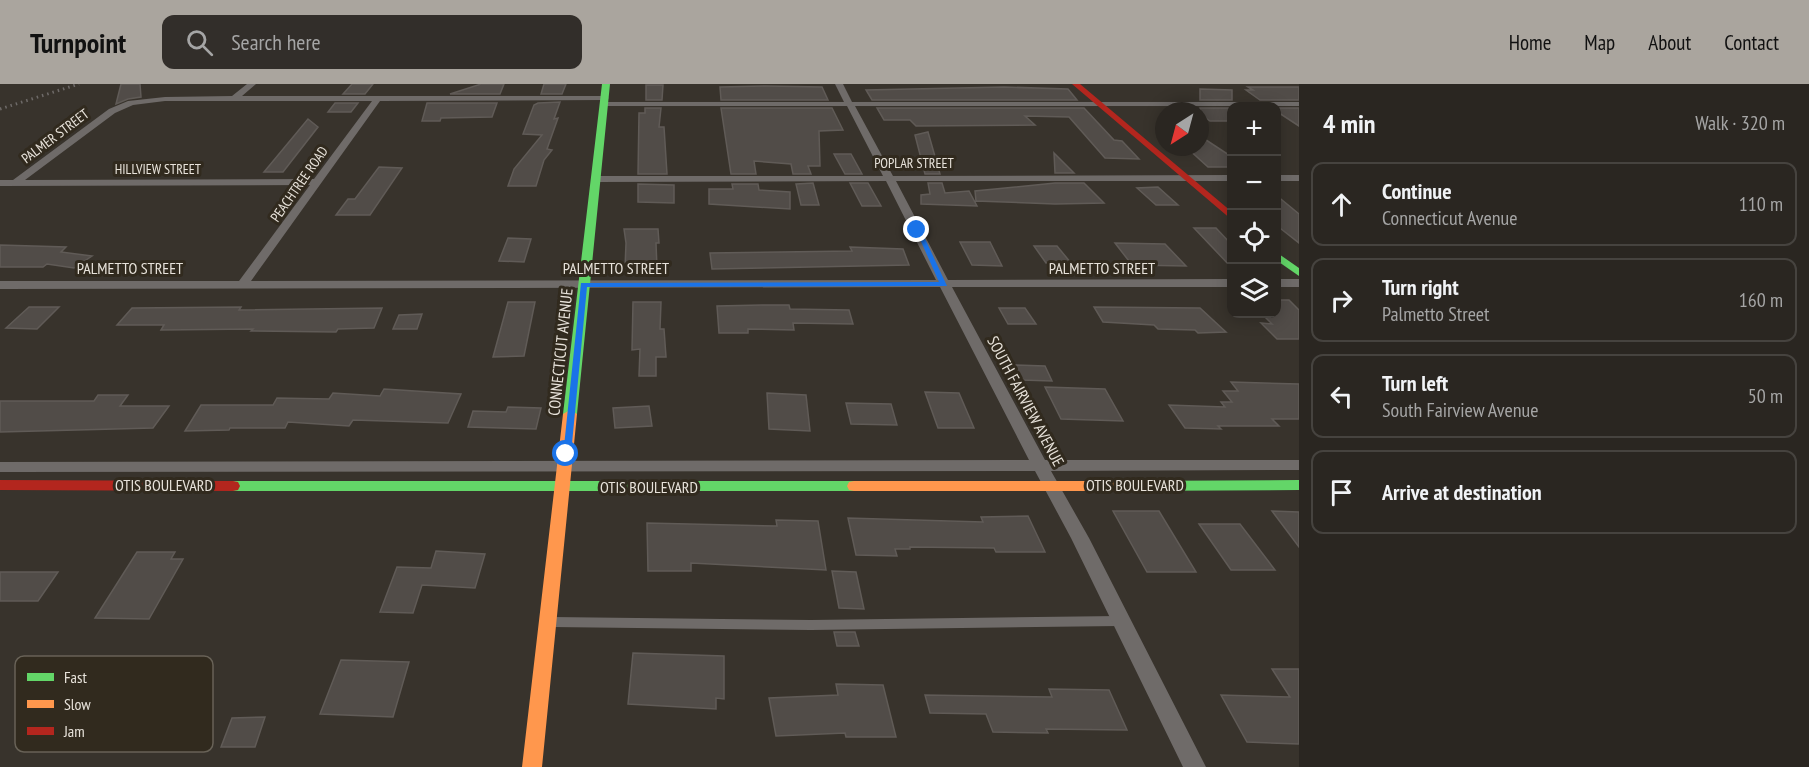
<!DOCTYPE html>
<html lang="en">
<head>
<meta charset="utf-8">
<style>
	body { margin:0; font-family:"PT Sans Narrow",sans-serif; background:#322e2a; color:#f1f3f6 }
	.controls { position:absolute; right:18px; top:18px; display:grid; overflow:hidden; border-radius:12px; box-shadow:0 3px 15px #0003 }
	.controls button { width:54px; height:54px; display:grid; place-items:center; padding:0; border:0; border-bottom:2px solid #46433f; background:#2a2621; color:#f1f3f6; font:30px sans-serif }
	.compass { position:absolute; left:1155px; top:18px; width:54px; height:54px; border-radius:50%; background:#2a2621; box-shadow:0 3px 15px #0003; rotate:216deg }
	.stop { position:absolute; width:18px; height:18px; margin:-14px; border:4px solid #1a73e8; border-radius:50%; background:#fff }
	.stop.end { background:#1a73e8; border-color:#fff; box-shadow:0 2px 6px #0008 }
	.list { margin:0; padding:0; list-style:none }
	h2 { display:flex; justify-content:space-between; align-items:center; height:78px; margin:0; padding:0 24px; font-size:26px }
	h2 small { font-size:20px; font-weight:400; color:#a5a5a5 }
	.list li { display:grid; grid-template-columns:39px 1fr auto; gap:18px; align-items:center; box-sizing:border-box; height:84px; margin:0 12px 12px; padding:0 12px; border:2px solid #46433f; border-radius:12px }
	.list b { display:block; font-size:22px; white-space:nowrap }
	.list p { margin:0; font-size:20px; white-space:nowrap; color:#a5a5a5 }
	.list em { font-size:20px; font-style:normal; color:#a5a5a5 }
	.icon { flex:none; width:33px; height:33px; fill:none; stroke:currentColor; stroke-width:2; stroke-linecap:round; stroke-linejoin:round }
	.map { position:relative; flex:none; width:1299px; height:683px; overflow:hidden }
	header { display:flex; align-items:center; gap:36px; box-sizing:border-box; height:84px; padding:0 30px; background:#aaa59e; color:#111 }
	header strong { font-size:28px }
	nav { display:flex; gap:33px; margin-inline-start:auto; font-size:21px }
	.search { width:420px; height:54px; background:#322e2a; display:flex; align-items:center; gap:15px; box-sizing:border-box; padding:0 21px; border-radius:12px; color:#a5a5a5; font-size:22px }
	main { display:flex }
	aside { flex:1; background:#2a2621 }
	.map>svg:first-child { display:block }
	.building { fill:#514c48; stroke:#605b57; stroke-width:1.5 }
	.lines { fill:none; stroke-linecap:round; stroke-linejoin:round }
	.lane { stroke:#6f6b69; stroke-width:10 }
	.street { fill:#6f6b69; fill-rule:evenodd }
	.fast { fill:#63d668; fill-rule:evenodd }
	.slow { fill:#ff974d; fill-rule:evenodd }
	.jam { fill:#b3261e; fill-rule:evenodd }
	.rail { stroke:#6e6a68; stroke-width:3; stroke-dasharray:1.5 4; stroke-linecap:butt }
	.route { fill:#1a73e8 }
	.labels { text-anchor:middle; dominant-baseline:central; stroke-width:6; stroke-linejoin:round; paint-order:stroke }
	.far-street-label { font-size:14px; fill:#e8e3db; stroke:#312a1e }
	.street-label { font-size:16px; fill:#e8e3db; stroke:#312a1e }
	.key { fill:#312a1e; stroke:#686257; stroke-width:1.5 }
	.key-label { font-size:16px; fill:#e8e3db }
</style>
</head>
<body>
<header>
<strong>Turnpoint</strong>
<div class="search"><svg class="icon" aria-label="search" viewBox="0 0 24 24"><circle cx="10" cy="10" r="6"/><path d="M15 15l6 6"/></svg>Search here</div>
<nav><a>Home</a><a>Map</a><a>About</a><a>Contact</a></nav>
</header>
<main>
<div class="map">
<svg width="1299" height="683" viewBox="0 0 1299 683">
	<rect width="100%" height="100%" fill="#38332c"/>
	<!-- building -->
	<path class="building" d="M121,0H140L141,13L128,15L116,20Z
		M352,0H373L365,10H343Z
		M481,0H504L500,10H450Z
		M544,0H566L562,10H541Z
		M646,1H663L662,16H646Z
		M766,2L822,3L828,16H721L720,3Z
		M1004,3L1068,5L1077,16H872L866,6Z
		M1248,3H1299V16H1260L1246,6H1253Z
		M1200,5L1232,6V16H1200Z
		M560,18L554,35L558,34L547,65L552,66L544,76L536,102H508L514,85L542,51L523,50L534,21L538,19Z
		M335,19H358L351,28H328Z
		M427,19H497L492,33L441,34L440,37H422Z
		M645,24H661L659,43H664L667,90H638L639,29H645Z
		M721,24H832L843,46L819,47L820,82H808L811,90H793L791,80L754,77L756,90H731Z
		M877,24H1084L1114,56L1122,57L1139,75L1105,74L1069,33L1025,32L1035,41L916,42L910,36H884Z
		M1200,24H1232V37H1210L1200,30Z
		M1276,24H1299V42L1276,27Z
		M308,35L318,43L283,88H264Z
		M928,48L940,90H925L915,51Z
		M1200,52L1232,73V83H1208L1186,63H1200Z
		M1054,69L1074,89H1055Z
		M834,70H851L862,90H845Z
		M379,83L402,84L370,131H336L348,115H355Z
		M813,99L819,121H801L796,100Z
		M850,99H868L881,122H862Z
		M928,99H942L945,109L969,107L977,122L921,120V111L930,110Z
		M1055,99H1084L1104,119L1055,120L976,117L975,107Z
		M638,100L674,101V119L638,118Z
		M732,100H758L759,106L790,108V125L709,120V105H733Z
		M1158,103L1178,121H1156L1137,104Z
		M1276,111L1299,130V159L1276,141Z
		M1194,144H1216L1232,161V184Z
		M624,145H658L659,159H656L657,184H625L626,159Z
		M508,154L531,155L524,178L499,177Z
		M960,158H990L1002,182L972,181Z
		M1115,159L1165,160L1186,182L1132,181Z
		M0,161L66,163L61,168L92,172L74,184L47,180L43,183H0Z
		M1034,162H1057L1071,179H1046Z
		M850,163L903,165L909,181L712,185L710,169L852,167Z
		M1276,216H1289L1299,226V255H1277L1261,239L1272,240L1262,230H1276Z
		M508,218H535L524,272L493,273Z
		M633,218H661L660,245H664L666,273H656V292H639L640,265L632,266Z
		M762,221H789L790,225L849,226L853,240L793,239L794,246L748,245V249H719L717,222Z
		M29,223H59L37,245L6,244Z
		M241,223L239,226L382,224L374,244L338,245L336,248L251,247L253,245L161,246L164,241H117L132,224Z
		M1094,223L1200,224L1226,248L1198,249L1195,246L1158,245L1154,241L1103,238Z
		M999,224H1025L1036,240H1008Z
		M422,230L417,245H393L399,231Z
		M1015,281L1045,282L1052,297L1021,296Z
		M1231,298L1299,300V335H1272L1279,342H1218L1221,345L1185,344L1169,321L1225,323L1221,318H1232L1223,307H1238Z
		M1045,303L1105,305L1123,337L1061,335Z
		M384,305L461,310L448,339L353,336L349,342L288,338L285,344H230L229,346L185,347L201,321H273L277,314L329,315L333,309L380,312Z
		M925,308L959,309L974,344H938Z
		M767,309L806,311L810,347L769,345Z
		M98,311H128L120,322H169L153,344L0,348V317H94Z
		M846,319L891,320L897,341L851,340Z
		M649,322L652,342L615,344L613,324Z
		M508,323L541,324L536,345L468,343L473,327L506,328Z
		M1113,427H1159L1196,488H1147Z
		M1272,427L1299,428V463Z
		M1028,432L1045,468H996L994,464L910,463V465H895L897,472L856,471L848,434L983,438L981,433Z
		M776,436L818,437L826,486L691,479V487H648L647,439L777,442Z
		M1199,440H1240L1275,486H1231Z
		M436,467L485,470L475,504L422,501L413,529L380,528L397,483L431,484Z
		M137,468H175L171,475H183L149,535L95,534Z
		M832,487L856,488L864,525L839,524Z
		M0,488H58L38,517H0Z
		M834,548H855L859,562H837Z
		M633,569L724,572V615L716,614V625L628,620Z
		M341,576L409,578L393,633L320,630Z
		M1272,585H1299V660L1247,658L1221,611L1290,613Z
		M836,600L883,601L896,653H846L845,649L776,652L769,614L838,611Z
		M1049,605L1109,606L1127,646L1046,645L1048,649L993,648L986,630L930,629L925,611L1052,613Z
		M265,633L255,663H221L232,634Z"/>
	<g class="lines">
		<!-- lane -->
		<path class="lane" d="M552,538L811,541L1119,537"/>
		<!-- street -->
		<path class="street" d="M247,0H256L242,12H605L609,14L605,16L380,17L251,197L936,196L886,97L596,98L591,95L596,92H883L847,22H601L600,20L604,18H844L835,0H843L852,18H1299V22H855L893,92L1232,91V97H896L948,196L1232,195V203H952L1045,376H1299V386L1051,387L1089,454L1206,683H1183L1071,454L1035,387L0,388V378L1029,376L940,203L0,205V197H239L310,101L0,102V96H13L109,25L128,17L165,13L232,12ZM165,17H372L314,95L25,96L115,29L133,21Z
			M1276,91H1299V97H1276Z
			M1276,195H1299V203H1276Z"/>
		<!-- fast -->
		<path class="fast" d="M602,0H610L577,330L570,334L563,330Z
			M1276,168L1299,184V192L1276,176Z
			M1299,396V406L1115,407L1110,406L1108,402L1110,398L1115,397Z
			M233,397H854L859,398L861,402L859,406L854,407H233L228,406L226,402L228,398Z"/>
		<!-- slow -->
		<path class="slow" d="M570,326L577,330L542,683H522L563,330Z
			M854,397H1115L1120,398L1122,402L1120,406L1115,407H854L849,406L847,402L849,398Z"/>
		<!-- jam -->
		<path class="jam" d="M1072,0H1080L1232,128V136Z
			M0,396L233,397L238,398L240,402L238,406L233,407L0,406Z"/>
		<!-- rail -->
		<path class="rail" d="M0,25L79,0"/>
	</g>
	<!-- route -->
	<path class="route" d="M915,144L921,146L947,202L587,203L571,370L570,372H563L581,199L939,198Z"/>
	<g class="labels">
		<!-- far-street labels -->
		<g class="far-street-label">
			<text transform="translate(55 52) rotate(-37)">PALMER STREET</text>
			<text x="914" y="79">POPLAR STREET</text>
			<text x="158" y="85">HILLVIEW STREET</text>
			<text transform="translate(299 100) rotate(-55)">PEACHTREE ROAD</text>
		</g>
		<!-- street labels -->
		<g class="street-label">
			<text x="130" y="184">PALMETTO STREET</text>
			<text x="616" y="184">PALMETTO STREET</text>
			<text x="1102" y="184">PALMETTO STREET</text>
			<text transform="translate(560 268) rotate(-84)">CONNECTICUT AVENUE</text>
			<text transform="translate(1026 317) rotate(62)">SOUTH FAIRVIEW AVENUE</text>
			<text x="164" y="401">OTIS BOULEVARD</text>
			<text x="1135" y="401">OTIS BOULEVARD</text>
			<text x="649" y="403">OTIS BOULEVARD</text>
		</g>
	</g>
	<!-- legend -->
	<rect x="15" y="572" width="198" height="96" rx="9" class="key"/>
	<rect x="27" y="589" width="27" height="8" fill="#63d668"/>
	<rect x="27" y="616" width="27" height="8" fill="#ff974d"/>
	<rect x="27" y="643" width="27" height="8" fill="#b3261e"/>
	<g class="key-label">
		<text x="64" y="599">Fast</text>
		<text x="64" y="626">Slow</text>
		<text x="64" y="653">Jam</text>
	</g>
</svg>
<div class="controls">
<button>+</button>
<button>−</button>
<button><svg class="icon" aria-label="locate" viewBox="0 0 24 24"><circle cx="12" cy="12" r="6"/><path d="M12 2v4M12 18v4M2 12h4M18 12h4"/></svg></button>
<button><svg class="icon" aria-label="layers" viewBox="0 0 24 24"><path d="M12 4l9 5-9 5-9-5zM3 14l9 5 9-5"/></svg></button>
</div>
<svg class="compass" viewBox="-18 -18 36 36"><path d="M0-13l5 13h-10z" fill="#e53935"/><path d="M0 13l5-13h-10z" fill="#a5a5a5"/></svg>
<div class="stop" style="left:566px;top:370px"></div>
<div class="stop end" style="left:917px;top:146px"></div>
</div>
<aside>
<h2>4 min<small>Walk · 320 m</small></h2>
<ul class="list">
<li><svg class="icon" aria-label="ahead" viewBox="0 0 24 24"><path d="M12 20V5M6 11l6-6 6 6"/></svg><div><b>Continue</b><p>Connecticut Avenue</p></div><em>110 m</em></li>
<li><svg class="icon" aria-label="right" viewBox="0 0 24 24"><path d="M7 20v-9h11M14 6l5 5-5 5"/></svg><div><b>Turn right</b><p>Palmetto Street</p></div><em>160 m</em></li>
<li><svg class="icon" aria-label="left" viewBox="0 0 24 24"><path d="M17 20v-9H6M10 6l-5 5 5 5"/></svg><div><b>Turn left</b><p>South Fairview Avenue</p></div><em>50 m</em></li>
<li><svg class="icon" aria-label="arrive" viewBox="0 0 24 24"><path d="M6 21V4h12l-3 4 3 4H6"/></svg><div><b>Arrive at destination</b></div></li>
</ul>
</aside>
</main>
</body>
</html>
